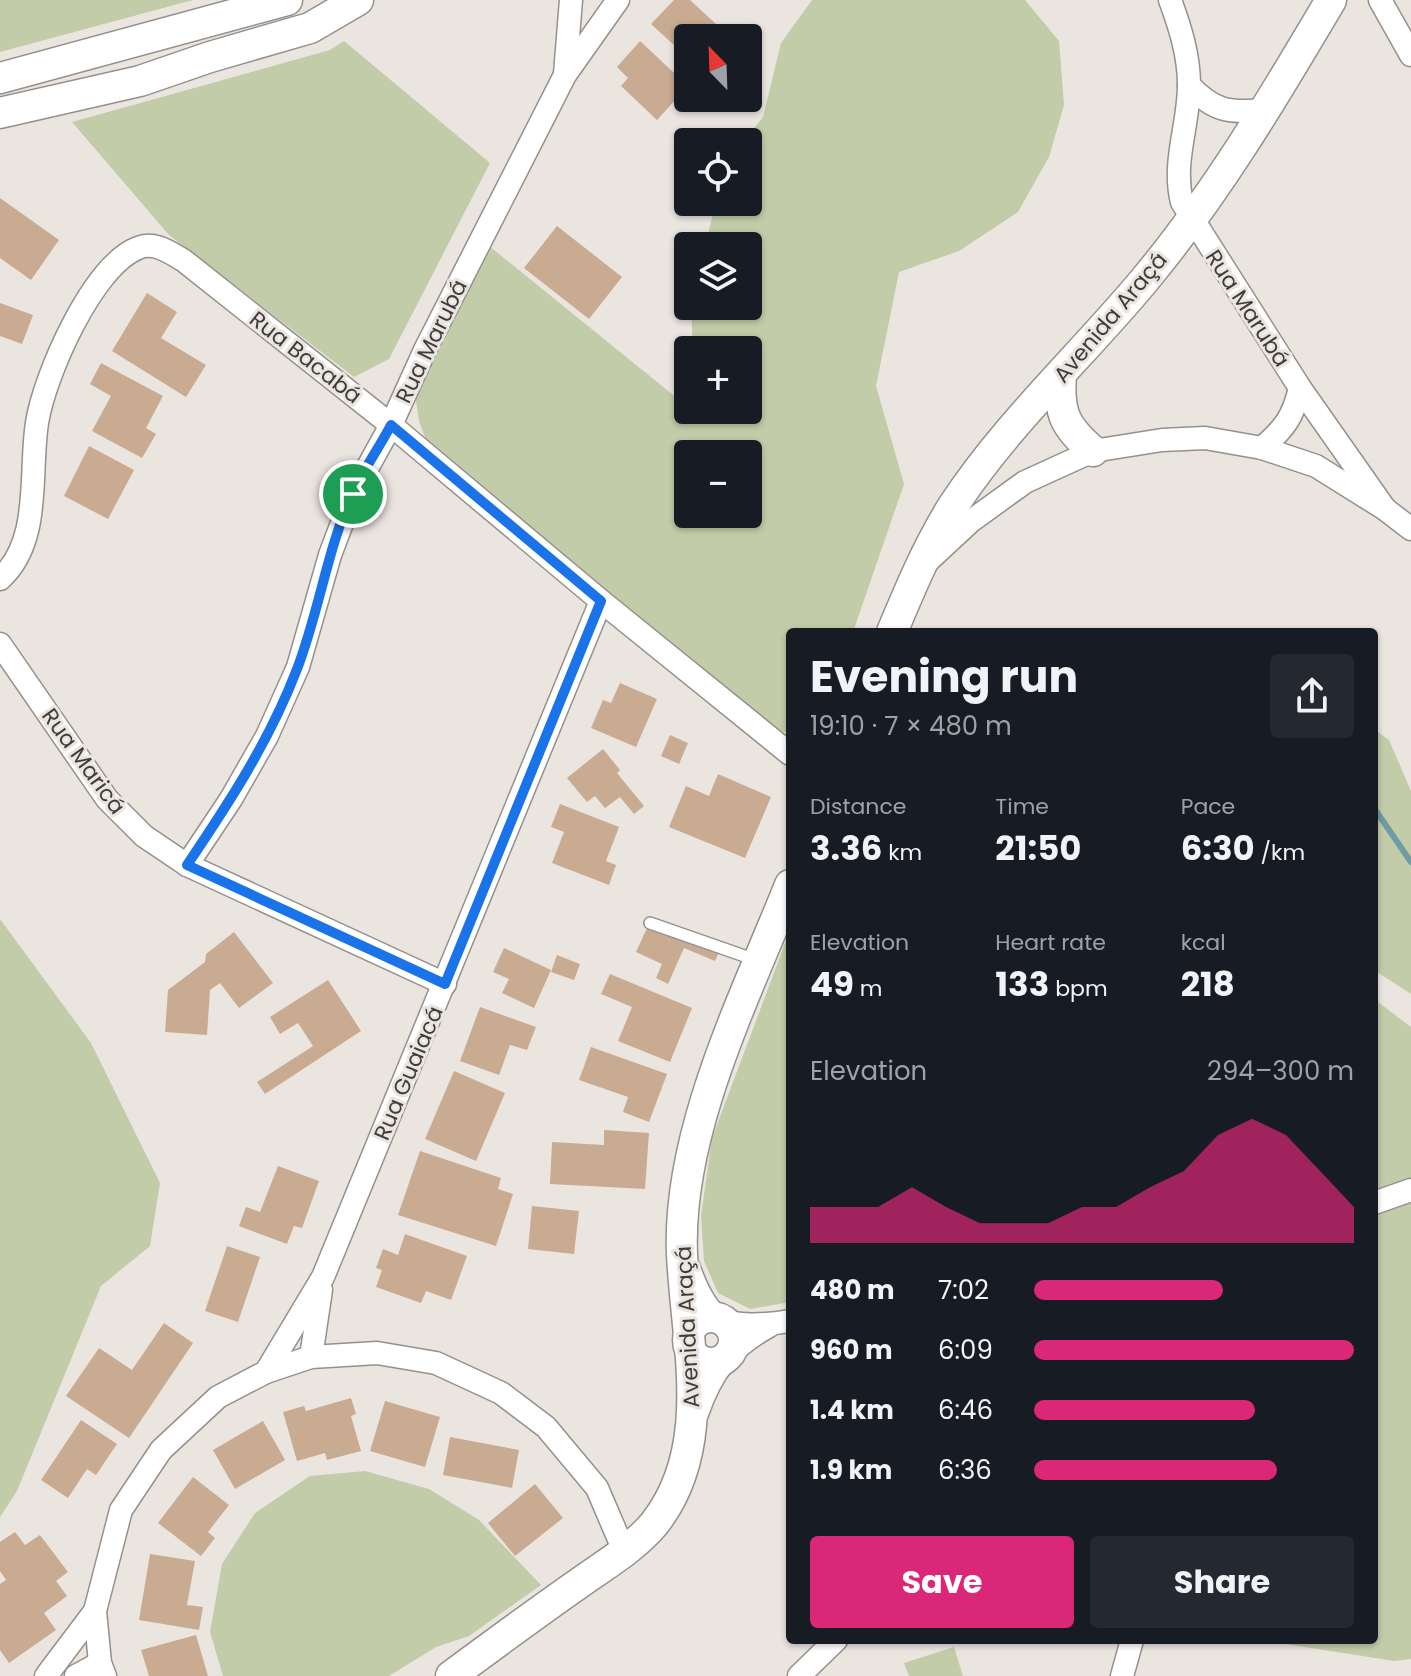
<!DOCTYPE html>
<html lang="en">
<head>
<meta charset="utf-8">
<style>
	body { margin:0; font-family:Poppins,sans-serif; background:#242831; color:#f1f3f6; height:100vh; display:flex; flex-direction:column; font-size:30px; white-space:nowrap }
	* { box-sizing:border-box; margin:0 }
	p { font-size:26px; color:#9ea1a6 }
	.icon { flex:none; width:44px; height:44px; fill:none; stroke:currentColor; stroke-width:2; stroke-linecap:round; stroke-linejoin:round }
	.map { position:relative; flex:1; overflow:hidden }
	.panel { position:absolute; left:786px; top:628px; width:592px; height:1016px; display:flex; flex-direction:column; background:#171b24; border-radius:8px; box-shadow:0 2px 6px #0004 }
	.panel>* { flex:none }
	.needle { width:52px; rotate:337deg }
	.fabs { position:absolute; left:674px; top:24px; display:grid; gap:16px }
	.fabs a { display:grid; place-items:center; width:88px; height:88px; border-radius:8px; background:#171b24; box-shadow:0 2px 6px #0004; font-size:40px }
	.pin { position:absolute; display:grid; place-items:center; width:68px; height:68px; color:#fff; margin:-34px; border:4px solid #fff; border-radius:50%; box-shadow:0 2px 8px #0007 }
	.round { display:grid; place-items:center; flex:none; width:84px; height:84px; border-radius:8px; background:#242831 }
	.headline { display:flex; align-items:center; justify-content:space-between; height:136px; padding:0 24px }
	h1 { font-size:44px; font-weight:700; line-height:60px }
	.metrics { display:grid; grid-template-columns:repeat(3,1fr); gap:12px; height:136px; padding:8px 24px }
	.metrics div { display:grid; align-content:center }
	.metrics b { font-size:34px; font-weight:700 }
	.metrics small { font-size:22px; font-weight:400 }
	.metrics p { font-size:22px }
	.chart { height:224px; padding:16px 24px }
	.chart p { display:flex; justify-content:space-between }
	.chart svg { width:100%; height:144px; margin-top:8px; fill:#db2777; opacity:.7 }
	.primary-button { display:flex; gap:16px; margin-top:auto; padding:16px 24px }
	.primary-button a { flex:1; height:92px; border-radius:8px; background:#db2777; color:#fff; font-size:32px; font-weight:700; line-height:92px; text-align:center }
	.primary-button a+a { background:#242831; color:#f1f3f6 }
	ul { padding:0 24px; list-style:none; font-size:26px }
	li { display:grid; grid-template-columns:128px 96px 1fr; align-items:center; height:60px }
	li i { height:20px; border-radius:10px; background:#db2777 }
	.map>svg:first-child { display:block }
</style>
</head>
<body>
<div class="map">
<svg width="1411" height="1676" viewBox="0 0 1411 1676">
	<rect width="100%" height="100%" fill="#ebe5e0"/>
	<g fill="#c3cca9" fill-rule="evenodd">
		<polygon points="0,0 193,0 0,52"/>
		<path d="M1025 0 1059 41 1064 105 1049 157 1018 212 959 251 899 272 876 386 904 484 853 632H790V733L775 730 428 446 419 421 415 394 489 246 688 407V410L695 413 696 410H748V350H693L691 308V306H748V246H705L716 202H748V142H743L763 117 781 43 812 0ZM688 454H748V514H688Z"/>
		<polygon points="344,41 490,163 389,359 354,377 169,235 72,122 330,50"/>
		<polygon points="1374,729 1389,740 1411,791 1411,994 1374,970"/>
		<polygon points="0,919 91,1043 160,1183 150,1246 101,1286 17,1491 0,1517"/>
		<polygon points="790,930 790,1302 750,1309 718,1293 704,1261 701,1216 712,1138"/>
		<polygon points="1374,999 1411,1027 1411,1659 1394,1661 1260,1640 1374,1640"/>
		<polygon points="365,1471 429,1489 479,1520 541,1585 469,1636 436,1647 389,1676 223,1676 210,1632 222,1564 255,1513 310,1476"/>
		<polygon points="954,1647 963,1676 909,1676 904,1663"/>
	</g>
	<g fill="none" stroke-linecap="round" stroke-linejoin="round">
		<polyline stroke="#6f9ba4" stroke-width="6" points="1374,808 1411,862"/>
	</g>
	<g fill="#c9ab92">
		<polygon points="674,0 690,0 731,38 688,38 688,58 651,24"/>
		<polygon points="640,41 688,86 657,120 621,86 628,78 617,67"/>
		<polygon points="0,198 59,240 31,280 0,258"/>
		<polygon points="557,226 622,277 589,319 524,268"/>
		<polygon points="147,293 177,312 161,338 206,365 186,397 112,351"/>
		<polygon points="0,303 33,315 22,344 0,336"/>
		<polygon points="101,363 163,396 146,428 156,434 142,458 92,431 111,396 90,384"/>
		<polygon points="89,446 134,470 108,519 64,496"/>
		<polygon points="620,683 657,699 636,747 591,728 603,700 611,703"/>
		<polygon points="670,735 688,743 679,764 661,756"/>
		<polygon points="603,749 620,770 617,773 644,806 634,814 620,797 605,808 595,796 587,802 567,778"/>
		<polygon points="718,774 771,797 745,858 669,827 686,786 709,796"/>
		<polygon points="560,804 619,827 606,861 616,865 609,885 552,863 564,832 551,827"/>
		<polygon points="652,917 721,948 715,961 684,948 668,984 656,978 662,964 636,952"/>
		<polygon points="234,932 273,983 239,1008 220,983 210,990 207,1035 165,1032 168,990 205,962 206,954"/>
		<polygon points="504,948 551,970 534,1008 502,993 509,979 493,972"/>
		<polygon points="557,955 580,964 574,980 551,972"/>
		<polygon points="610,974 692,1008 670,1062 618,1041 632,1007 601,994"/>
		<polygon points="328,980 361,1031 265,1094 257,1082 313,1046 298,1023 280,1034 270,1017"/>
		<polygon points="480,1007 536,1027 527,1050 510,1045 499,1075 460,1061"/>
		<polygon points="591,1047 667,1074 649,1122 623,1112 628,1097 579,1080"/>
		<polygon points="454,1071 505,1093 476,1161 425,1139"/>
		<polygon points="604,1130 649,1133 645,1189 550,1184 552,1142 604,1145"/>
		<polygon points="420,1151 501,1178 498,1189 513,1194 496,1246 398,1215"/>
		<polygon points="278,1166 319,1181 302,1228 294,1226 287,1244 239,1226 246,1207 260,1212"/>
		<polygon points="532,1206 579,1211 574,1254 528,1249"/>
		<polygon points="405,1234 467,1256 451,1300 426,1291 421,1303 376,1287 382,1270 376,1268 383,1249 398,1255"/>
		<polygon points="227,1246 260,1257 238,1322 205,1311"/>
		<polygon points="164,1323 193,1343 129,1438 66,1396 99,1348 132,1370"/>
		<polygon points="351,1398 356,1414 351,1416 361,1451 327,1460 325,1453 297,1461 283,1412 304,1406 306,1411"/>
		<polygon points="385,1401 440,1417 425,1467 370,1451"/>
		<polygon points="81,1420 117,1444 96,1475 87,1469 68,1498 41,1480"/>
		<polygon points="263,1421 285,1460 235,1489 213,1450"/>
		<polygon points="450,1437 519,1450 512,1488 443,1475"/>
		<polygon points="193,1477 229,1505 208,1532 215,1538 201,1556 158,1523"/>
		<polygon points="535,1484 563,1518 515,1556 488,1523"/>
		<polygon points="15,1532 25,1545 40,1535 68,1572 56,1581 67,1596 44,1613 56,1630 9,1663 0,1650 0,1584 6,1580 0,1571 0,1542"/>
		<polygon points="150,1554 195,1561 187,1605 203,1607 199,1630 139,1620"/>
		<polygon points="196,1635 208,1676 149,1676 141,1650"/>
	</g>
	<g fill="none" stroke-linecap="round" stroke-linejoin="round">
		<defs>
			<polyline id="lane" points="650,923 756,960"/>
			<g id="street">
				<path d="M1170 0C1180 27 1189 55 1189 85 1189 125 1172 162 1182 202L1300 388 1385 509"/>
				<polyline points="1380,0 1411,55"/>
				<polyline points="565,74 571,0"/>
				<path d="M1189 85C1214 112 1230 113 1265 110"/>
				<path d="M1262 448C1285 428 1293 417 1300 388"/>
				<polyline points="929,560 971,521 1025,482 1093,451 1162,440 1205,438 1262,448 1316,466 1385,509 1411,529"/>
				<path d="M0 579C42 541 29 474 37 423 44 377 92 266 138 248 154 241 169 252 183 260L391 425 601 601 790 754"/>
				<polyline points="0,644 107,799 144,836 187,865 445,984"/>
				<polyline points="187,865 231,799 267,736 298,667 330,555 353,494 391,425 425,350 565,75 618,0"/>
				<polyline points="1374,1203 1411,1190"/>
				<path d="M689 1268C695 1285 704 1307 719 1318 734 1328 773 1324 790 1321"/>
				<polyline points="311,1357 321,1290"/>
				<polyline points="266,1372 323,1277 601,601"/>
				<path d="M697 1414C712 1370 730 1348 769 1326"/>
				<polyline points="46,1676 95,1611"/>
				<polyline points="76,1676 100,1663"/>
				<polyline points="105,1676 100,1663 95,1611 121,1510 161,1450 218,1397 266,1372 311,1357 377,1353 436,1363 501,1393 546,1427 597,1488 624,1551"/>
				<polyline points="799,1676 836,1640"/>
				<polyline points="1122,1676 1132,1640"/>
			</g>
			<g id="secondary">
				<polyline points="0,78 287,0"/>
				<polyline points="0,113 140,81 210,57 310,28 358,0"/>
				<path d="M1061 375C1058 413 1065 427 1093 451"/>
				<path d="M892 632C910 589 928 546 953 506 1006 425 1080 357 1142 283 1215 196 1273 98 1331 0"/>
				<circle cx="711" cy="1340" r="23"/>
				<path d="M451 1676C493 1645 535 1614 578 1584 603 1566 634 1548 654 1524 715 1447 686 1344 682 1254 677 1131 745 998 790 885"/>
			</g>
		</defs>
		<use href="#lane" stroke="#96908c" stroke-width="14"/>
		<use href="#street" stroke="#96908c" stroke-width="25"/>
		<use href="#secondary" stroke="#96908c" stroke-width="33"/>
		<use href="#lane" stroke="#fff" stroke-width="11"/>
		<use href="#street" stroke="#fff" stroke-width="22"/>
		<use href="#secondary" stroke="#fff" stroke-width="30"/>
	</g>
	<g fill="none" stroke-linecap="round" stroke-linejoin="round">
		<defs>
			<path id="route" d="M391 425 601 601 445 984 187 865C229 803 270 740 297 669 319 612 327 550 352 494 363 470 379 448 391 425Z"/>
		</defs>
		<use href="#route" stroke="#fff" stroke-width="16"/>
		<use href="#route" stroke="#1a73e8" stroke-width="10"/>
	</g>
	<g text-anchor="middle" stroke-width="6" stroke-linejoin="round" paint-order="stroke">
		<g font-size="22" fill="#3f3d3b" stroke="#ebe5e0">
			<text transform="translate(1248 308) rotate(57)" y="8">Rua Marubá</text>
			<text transform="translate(1110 317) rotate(-50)" y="8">Avenida Araçá</text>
			<text transform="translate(431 341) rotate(-64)" y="8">Rua Marubá</text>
			<text transform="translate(306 357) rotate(38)" y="8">Rua Bacabá</text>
			<text transform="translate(84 761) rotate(54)" y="8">Rua Maricá</text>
			<text transform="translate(408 1073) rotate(-67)" y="8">Rua Guaiacá</text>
			<text transform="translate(687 1327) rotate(-93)" y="8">Avenida Araçá</text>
		</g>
	</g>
</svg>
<div class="fabs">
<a><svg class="needle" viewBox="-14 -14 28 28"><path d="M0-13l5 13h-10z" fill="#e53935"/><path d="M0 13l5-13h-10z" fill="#9ea1a6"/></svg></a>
<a><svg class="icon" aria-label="locate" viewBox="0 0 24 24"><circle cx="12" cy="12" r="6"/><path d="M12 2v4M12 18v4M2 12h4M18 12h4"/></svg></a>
<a><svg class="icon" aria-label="layers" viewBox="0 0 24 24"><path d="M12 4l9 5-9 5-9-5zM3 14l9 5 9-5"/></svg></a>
<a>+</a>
<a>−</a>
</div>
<div class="pin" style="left:353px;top:494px;background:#1e9e55"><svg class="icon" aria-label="arrive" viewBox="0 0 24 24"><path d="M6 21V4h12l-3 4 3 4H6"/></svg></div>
<section class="panel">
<div class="headline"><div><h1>Evening run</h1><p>19:10 · 7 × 480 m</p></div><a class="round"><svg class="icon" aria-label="share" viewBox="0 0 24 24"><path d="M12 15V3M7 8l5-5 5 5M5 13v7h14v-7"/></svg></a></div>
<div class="metrics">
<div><p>Distance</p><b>3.36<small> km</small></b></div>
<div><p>Time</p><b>21:50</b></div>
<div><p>Pace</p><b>6:30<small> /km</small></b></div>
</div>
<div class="metrics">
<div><p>Elevation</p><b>49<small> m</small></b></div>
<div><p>Heart rate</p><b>133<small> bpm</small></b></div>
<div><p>kcal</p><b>218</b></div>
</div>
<div class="chart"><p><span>Elevation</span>294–300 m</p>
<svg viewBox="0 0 160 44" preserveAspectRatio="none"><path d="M0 44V33L10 33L20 33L30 27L40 33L50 38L60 38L70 38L80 33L90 33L100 27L110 22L120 11L130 6L140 11L150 22L160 33V44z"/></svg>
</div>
<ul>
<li><b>480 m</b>7:02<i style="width:59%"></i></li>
<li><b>960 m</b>6:09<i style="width:100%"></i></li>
<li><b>1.4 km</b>6:46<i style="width:69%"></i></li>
<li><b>1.9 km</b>6:36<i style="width:76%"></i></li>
</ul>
<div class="primary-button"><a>Save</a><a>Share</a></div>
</section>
</div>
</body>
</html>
